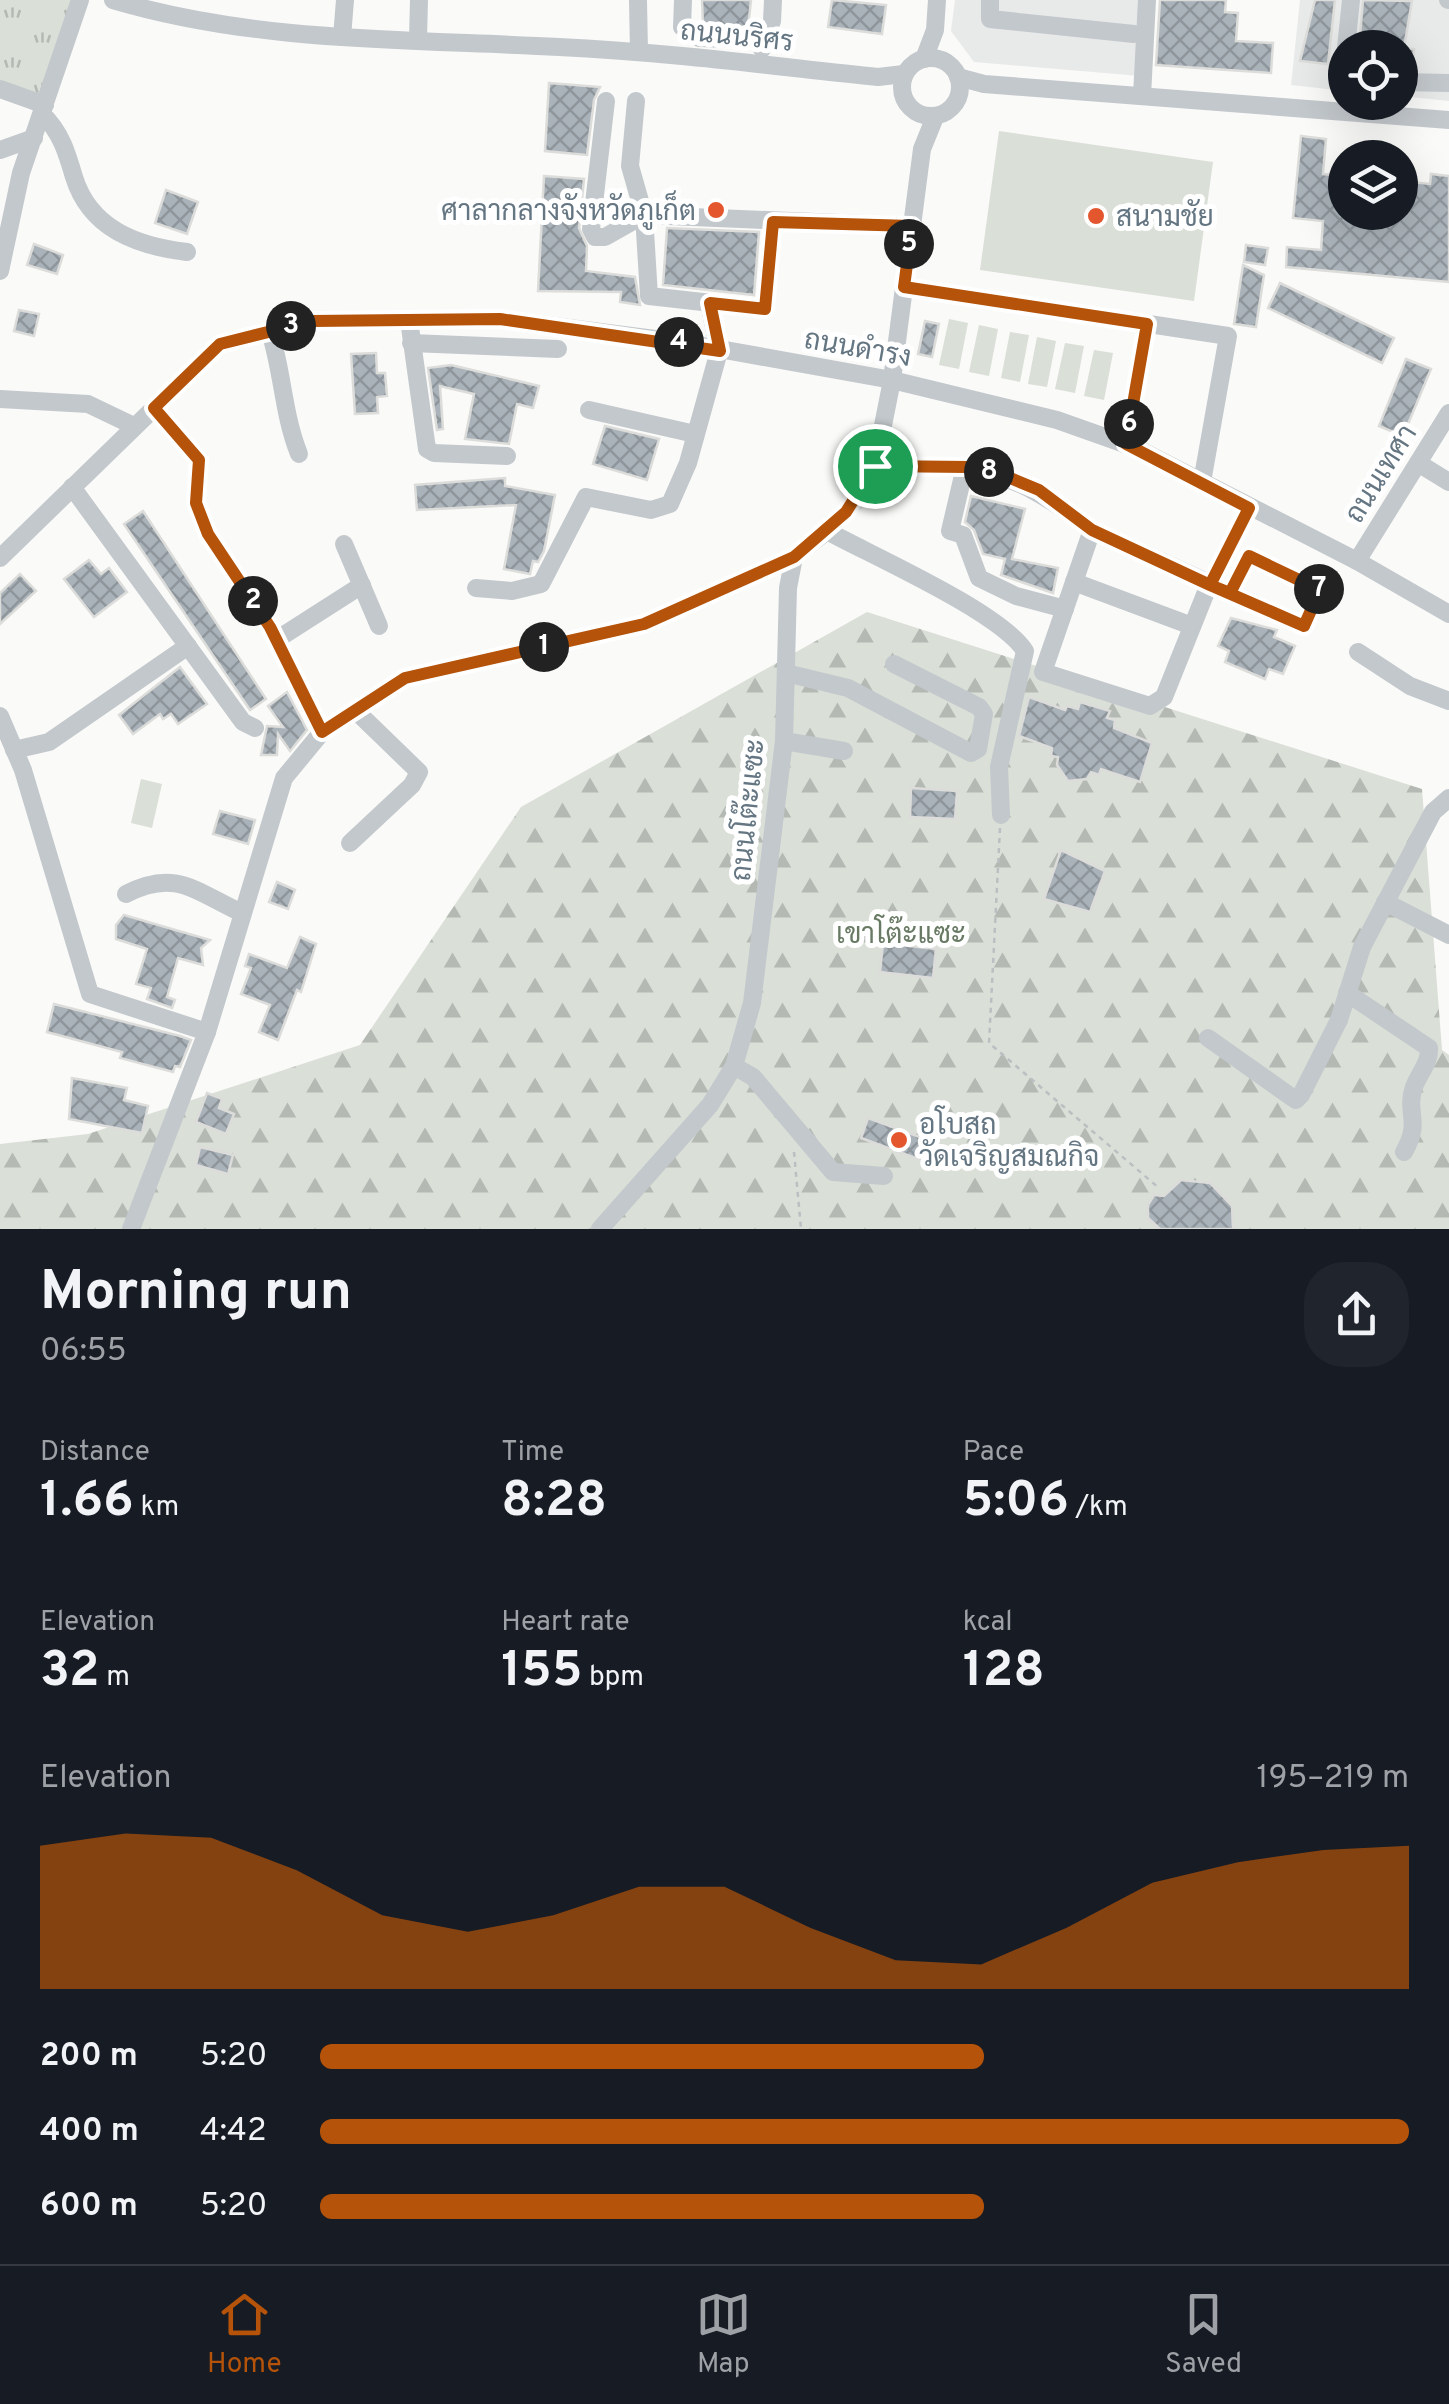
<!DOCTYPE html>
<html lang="en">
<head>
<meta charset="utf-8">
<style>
	body { margin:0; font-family:Overpass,Sarabun,sans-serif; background:#20242c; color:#f1f3f6; height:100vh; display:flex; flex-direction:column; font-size:38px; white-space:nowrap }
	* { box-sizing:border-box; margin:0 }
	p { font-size:32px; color:#9ea1a6 }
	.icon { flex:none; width:55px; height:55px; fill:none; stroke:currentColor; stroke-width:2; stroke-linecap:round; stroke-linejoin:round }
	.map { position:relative; height:1229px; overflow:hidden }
	.drawer { display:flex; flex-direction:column; background:#171b24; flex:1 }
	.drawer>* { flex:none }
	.controls { position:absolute; left:1328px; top:30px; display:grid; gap:20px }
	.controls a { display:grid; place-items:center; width:90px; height:90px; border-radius:50%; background:#171b24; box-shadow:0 10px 40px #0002; font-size:50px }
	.pin { position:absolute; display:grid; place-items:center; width:85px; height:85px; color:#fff; margin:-42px; border:5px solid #fff; border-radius:50%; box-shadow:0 2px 10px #0007 }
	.km { position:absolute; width:50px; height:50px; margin:-25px; border-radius:50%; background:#222; color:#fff; font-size:28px; line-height:50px; text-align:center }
	.round { display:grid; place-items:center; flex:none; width:105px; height:105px; border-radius:40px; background:#20242c }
	.overview { display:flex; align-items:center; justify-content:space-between; height:170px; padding:0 40px }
	h1 { font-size:55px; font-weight:700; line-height:75px }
	.stats { display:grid; grid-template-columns:repeat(3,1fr); gap:15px; height:170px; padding:10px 40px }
	.stats div { display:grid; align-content:center }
	.stats b { font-size:50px; font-weight:700 }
	.stats small { font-size:28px; font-weight:400 }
	.stats p { font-size:28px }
	.chart { height:280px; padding:20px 40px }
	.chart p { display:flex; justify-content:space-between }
	.chart svg { width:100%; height:180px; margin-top:10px; fill:#b45309; opacity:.7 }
	ul { padding:0 40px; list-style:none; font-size:32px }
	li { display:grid; grid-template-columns:160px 120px 1fr; align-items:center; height:75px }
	li i { height:25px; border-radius:12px; background:#b45309 }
	.tabs { display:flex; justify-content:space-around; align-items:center; height:140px; border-top:2px solid #363941; background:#171b24; font-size:28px; color:#9ea1a6 }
	.tabs a { display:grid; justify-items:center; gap:5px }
	.tabs .current { color:#b45309 }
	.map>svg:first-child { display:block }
</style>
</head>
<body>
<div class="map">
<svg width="1449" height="1229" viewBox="0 0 1449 1229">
	<defs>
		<pattern id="forest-firs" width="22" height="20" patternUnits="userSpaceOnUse" patternTransform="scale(2.5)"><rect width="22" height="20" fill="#dadfd7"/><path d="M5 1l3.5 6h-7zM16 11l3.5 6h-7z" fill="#b4b9b4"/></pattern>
		<pattern id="park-tufts" width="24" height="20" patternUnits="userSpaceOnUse" patternTransform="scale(2.5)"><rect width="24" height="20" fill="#dadfd7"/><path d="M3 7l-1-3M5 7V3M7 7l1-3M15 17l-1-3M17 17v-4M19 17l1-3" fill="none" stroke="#b4b9b4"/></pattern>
		<pattern id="building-cross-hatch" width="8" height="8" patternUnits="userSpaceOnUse" patternTransform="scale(2.5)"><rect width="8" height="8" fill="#aab3b9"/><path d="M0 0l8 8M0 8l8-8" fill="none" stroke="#8e969c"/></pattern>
	</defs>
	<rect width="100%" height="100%" fill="#fafaf8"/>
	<g fill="#e8e9e9">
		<polygon points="955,0 1144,0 1140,76 974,62 951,31"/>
		<polygon points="1300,0 1449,0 1449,101 1400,96 1400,48 1345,48 1345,91 1291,85"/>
	</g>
	<g fill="#dadfd7">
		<polygon points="999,131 1213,162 1194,301 980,270"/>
		<polygon points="949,319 968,323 959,369 939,365"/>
		<polygon points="979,325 998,329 989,376 969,372"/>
		<polygon points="1010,332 1029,335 1020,382 1001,378"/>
		<polygon points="1037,337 1056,341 1047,387 1028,384"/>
		<polygon points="1065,343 1084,346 1075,393 1055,389"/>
		<polygon points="1094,350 1113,353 1104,400 1084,396"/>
		<polygon points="141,779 162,784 152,828 131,823"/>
	</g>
	<polygon fill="url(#forest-firs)" points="867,612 1422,789 1442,1050 1449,1055 1449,1229 0,1229 0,1144 88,1134 360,1045 521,807"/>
	<polygon fill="url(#park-tufts)" points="0,0 74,0 42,100 0,85"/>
	<g fill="url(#building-cross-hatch)" stroke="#dcdcda" stroke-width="2.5">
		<polygon points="702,0 751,0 749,19 755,20 754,27 703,26"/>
		<polygon points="832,0 886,5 882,34 828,27"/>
		<polygon points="1160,0 1226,0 1225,12 1238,13 1236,41 1273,43 1271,73 1156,65"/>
		<polygon points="1315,0 1335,0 1328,64 1300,61"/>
		<polygon points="1363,0 1412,1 1404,48 1414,49 1412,69 1400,68 1400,48 1359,48"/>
		<polygon points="549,83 600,87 594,100 587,155 545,151"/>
		<polygon points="1301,136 1326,139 1323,174 1345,176 1345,212 1400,212 1400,181 1430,184 1431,174 1449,176 1449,282 1286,267 1287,247 1321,250 1323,221 1293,218"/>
		<polygon points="544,176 584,179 579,228 587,246 586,271 635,277 640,305 620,302 621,292 538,291"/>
		<polygon points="166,190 198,202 187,234 155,223"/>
		<polygon points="667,228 759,232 754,295 663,285"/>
		<polygon points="34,244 63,255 57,274 27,265"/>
		<polygon points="1246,245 1268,248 1265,265 1244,262"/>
		<polygon points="1243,265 1264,275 1256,327 1234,324"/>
		<polygon points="1280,283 1394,338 1382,363 1268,308"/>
		<polygon points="19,310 39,314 34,336 14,331"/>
		<polygon points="925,321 939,324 932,357 918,354"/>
		<polygon points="376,353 377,373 385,373 387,396 377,397 378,413 355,414 351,354"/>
		<polygon points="1406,359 1431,369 1403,436 1379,426"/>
		<polygon points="451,365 539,386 533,408 517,404 509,444 465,439 474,394 440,386 443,429 437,430 428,368"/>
		<polygon points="605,426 659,439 647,480 593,464"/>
		<polygon points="505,478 505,486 555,495 544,551 538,562 533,561 530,574 504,569 516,505 417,510 415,485"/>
		<polygon points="971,496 1025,509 1012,559 1058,568 1053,593 1001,575 1005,559 983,554 974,530 965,522"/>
		<polygon points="143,511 266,699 250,710 124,524"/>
		<polygon points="89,560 101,574 109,568 127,592 94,617 64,579"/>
		<polygon points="20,574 36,591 0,624 0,593"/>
		<polygon points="1231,618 1277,630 1274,637 1295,646 1283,674 1269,669 1265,679 1225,662 1229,651 1218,646"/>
		<polygon points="180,667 207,704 178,724 171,714 163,719 160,714 133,734 119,715"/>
		<polygon points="287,692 307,730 290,751 278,734 277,755 261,755 267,726 283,727 268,706"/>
		<polygon points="1029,697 1065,710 1067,706 1078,709 1080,702 1110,711 1107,718 1115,720 1114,728 1152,743 1140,782 1101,769 1099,775 1091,772 1087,779 1068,781 1057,765 1058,757 1051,756 1052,748 1019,736"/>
		<polygon points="911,788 957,791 955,819 910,817"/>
		<polygon points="220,811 255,820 248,844 213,834"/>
		<polygon points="1061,850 1105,871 1090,912 1044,899"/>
		<polygon points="277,882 295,890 288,909 269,902"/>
		<polygon points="124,915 210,940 201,948 203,965 178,958 167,997 175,1000 172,1008 147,999 151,988 136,984 147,949 116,939 116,925"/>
		<polygon points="300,937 316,944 301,992 297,990 278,1040 259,1032 270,1005 241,994 251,968 245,966 249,954 287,968"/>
		<polygon points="883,943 936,949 933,978 880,972"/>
		<polygon points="54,1004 180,1036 191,1040 180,1067 175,1066 173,1072 120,1058 122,1052 47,1032"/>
		<polygon points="72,1078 127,1088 124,1100 148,1106 142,1133 69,1119"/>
		<polygon points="207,1093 222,1099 219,1108 234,1114 226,1134 196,1122"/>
		<polygon points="868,1118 936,1143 929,1163 861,1138"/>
		<polygon points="200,1147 233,1155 228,1174 196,1165"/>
		<polygon points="1181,1180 1210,1183 1232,1206 1233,1229 1160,1229 1148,1218 1148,1205 1154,1195 1164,1196"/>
	</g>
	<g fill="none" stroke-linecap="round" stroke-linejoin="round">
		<g stroke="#bbbfc2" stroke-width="2.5" stroke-dasharray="5 5" stroke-linecap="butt">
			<polyline points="1000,828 989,1043 1159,1188"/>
			<polyline points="794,1152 801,1229"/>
		</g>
		<g stroke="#c3c8cc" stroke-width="18">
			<path d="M113 0C258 43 410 39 559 47 666 52 772 66 878 77L904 74"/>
			<polyline points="638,0 639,52"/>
			<polyline points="683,0 682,27 699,38 763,40"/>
			<polyline points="990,0 990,19 1134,34"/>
			<polyline points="1448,0 1449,0"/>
			<polyline points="342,37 345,0"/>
			<polyline points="418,40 419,0"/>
			<polyline points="1346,48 1351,0"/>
			<polyline points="762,49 772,21 773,0"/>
			<polyline points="1345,55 1345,80"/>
			<circle cx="931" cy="87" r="29"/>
			<polyline points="924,59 935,30 937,0"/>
			<polyline points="958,77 984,84 1449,120"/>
			<polyline points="1400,82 1449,83"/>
			<polyline points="0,89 45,105"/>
			<polyline points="1142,96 1147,0"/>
			<polyline points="606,101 591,229 595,237 605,237 644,215 912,226"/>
			<polyline points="636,101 630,166 644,215 649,296 765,309 773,221"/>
			<path d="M42 114C61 132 67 153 74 177 90 229 137 246 187 252"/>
			<polyline points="0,150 34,138"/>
			<polyline points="0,271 21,173 80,0"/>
			<polyline points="904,287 1228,336 1202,482"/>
			<polyline points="409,320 427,449 434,453 507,456"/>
			<path d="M270 332C283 373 283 414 299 454"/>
			<polyline points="411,343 558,349"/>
			<polyline points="0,399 88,404 134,426"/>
			<polyline points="154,408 199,459 196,503 208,534 270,627 322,732"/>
			<polyline points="589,410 695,434"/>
			<polyline points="1125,445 1147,324"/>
			<polyline points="1418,463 1449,482"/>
			<path d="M875 466C981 467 1005 464 1092 530L1043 672 1150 706 1164 697 1206 592 1249 508"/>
			<polyline points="965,467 950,531 963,535 979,578 1016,596 1065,609"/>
			<polyline points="72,487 243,722 255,728"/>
			<polyline points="1092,530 1304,626 1320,589 1249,556 1230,593"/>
			<path d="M827 531C873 556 1000 612 1025 651L999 767 1001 815"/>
			<polyline points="344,544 379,626"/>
			<polyline points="0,558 220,344 312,321 499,319 686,343 892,380 1057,420 1136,448 1357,561 1449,614"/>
			<polyline points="1357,561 1449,413"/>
			<polyline points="1074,582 1192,626"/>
			<polyline points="476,588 512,591 541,584 586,497 651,510 670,504 688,463 719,351 709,303"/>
			<polyline points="276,640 362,585"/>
			<polyline points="1358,652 1410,686 1449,701"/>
			<polyline points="786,673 848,688 971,753 978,749 984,714 979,707 894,664"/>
			<polyline points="0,716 23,770 90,994 207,1032"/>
			<polyline points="784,741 844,751"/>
			<polyline points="14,750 49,742 188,646"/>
			<polyline points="350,843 412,785 419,772 355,710"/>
			<path d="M126 894C176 868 196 892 242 913"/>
			<polyline points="1385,902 1449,935"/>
			<path d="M1347 993 1429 1048C1430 1063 1419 1073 1414 1087 1405 1113 1422 1121 1404 1152"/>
			<polyline points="1208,1038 1290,1096 1296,1100 1301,1095 1339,1020 1362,947 1433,812 1449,798"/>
			<polyline points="734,1066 753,1077 833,1172 884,1176"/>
			<polyline points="131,1229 207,1032 284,778 322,732 405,678 644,624 794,557 827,531 861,495 875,466 892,380 922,149 935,117"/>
			<polyline points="600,1229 710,1105 734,1066 752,1003 784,741 788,588 794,557"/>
		</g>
	</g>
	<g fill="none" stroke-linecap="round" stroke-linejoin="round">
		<defs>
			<polyline id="route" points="875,466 846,512 794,557 644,624 405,678 322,732 270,627 208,534 196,503 199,460 154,408 220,344 312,321 500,319 720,351 710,303 765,309 773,222 912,226 904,287 1147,324 1126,444 1249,508 1210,585 1304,626 1320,590 1249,556 1230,593 1210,585 1092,530 1039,490 1003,475 968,467 875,466"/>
		</defs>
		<use href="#route" stroke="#fff" stroke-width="20"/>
		<use href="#route" stroke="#b45309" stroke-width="12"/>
	</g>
	<g fill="#e4572e" stroke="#fff" stroke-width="4">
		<circle cx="716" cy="210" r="10"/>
		<circle cx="1096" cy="216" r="10"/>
		<circle cx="899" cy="1140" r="10"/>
	</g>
	<g text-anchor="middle" stroke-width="10" stroke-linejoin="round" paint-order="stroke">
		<g font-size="28" fill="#657683" stroke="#fff">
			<text transform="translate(737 35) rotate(6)" y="10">ถนนนริศร</text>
			<text transform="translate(858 347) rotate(10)" y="10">ถนนดำรง</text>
			<text transform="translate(1380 473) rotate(-58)" y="10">ถนนเทศา</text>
			<text transform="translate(747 810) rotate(-84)" y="10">ถนนโต๊ะแซะ</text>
		</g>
		<g font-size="28" fill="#657683" stroke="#fff" text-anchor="start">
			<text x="696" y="220" text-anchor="end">ศาลากลางจังหวัดภูเก็ต</text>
			<text x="1116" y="226">สนามชัย</text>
			<text x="919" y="1134">อุโบสถ<tspan x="919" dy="32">วัดเจริญสมณกิจ</tspan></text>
		</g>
		<g font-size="28" fill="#687a64" stroke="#fff">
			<text x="901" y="943">เขาโต๊ะแซะ</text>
		</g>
	</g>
</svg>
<div class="controls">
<a><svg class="icon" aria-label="locate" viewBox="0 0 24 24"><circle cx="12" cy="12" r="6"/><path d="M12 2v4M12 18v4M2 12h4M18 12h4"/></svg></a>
<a><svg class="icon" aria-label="layers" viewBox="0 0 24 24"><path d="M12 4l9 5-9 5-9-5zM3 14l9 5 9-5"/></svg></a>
</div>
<div class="pin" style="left:875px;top:466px;background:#1e9e55"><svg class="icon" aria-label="arrive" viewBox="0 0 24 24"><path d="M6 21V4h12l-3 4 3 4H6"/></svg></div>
<b class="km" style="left:544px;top:647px">1</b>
<b class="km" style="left:253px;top:601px">2</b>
<b class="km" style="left:291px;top:326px">3</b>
<b class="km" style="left:679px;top:342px">4</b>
<b class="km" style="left:909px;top:244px">5</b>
<b class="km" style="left:1129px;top:424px">6</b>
<b class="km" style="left:1319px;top:589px">7</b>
<b class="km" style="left:989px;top:472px">8</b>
</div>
<section class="drawer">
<div class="overview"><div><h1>Morning run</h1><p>06:55</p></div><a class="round"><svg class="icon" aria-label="share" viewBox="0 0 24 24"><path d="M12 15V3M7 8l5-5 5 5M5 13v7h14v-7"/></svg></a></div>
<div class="stats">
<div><p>Distance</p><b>1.66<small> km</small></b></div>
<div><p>Time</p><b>8:28</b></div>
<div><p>Pace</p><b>5:06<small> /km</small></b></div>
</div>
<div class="stats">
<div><p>Elevation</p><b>32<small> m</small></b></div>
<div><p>Heart rate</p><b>155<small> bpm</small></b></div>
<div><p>kcal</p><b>128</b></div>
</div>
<div class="chart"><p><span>Elevation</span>195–219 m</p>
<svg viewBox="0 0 160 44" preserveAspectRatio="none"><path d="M0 44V9L10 6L20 7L30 15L40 26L50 30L60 26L70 19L80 19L90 29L100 37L110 38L120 29L130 18L140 13L150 10L160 9V44z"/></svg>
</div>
<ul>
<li><b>200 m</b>5:20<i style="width:61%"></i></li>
<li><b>400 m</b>4:42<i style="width:100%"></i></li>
<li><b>600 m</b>5:20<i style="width:61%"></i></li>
</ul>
</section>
<nav class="tabs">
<a class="current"><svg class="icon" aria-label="home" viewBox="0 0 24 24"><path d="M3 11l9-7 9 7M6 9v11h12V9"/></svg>Home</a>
<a><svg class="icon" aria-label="map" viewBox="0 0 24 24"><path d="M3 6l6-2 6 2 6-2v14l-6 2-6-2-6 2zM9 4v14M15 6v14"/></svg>Map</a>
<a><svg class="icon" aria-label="saved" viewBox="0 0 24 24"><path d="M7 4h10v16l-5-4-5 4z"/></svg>Saved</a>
</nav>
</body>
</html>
